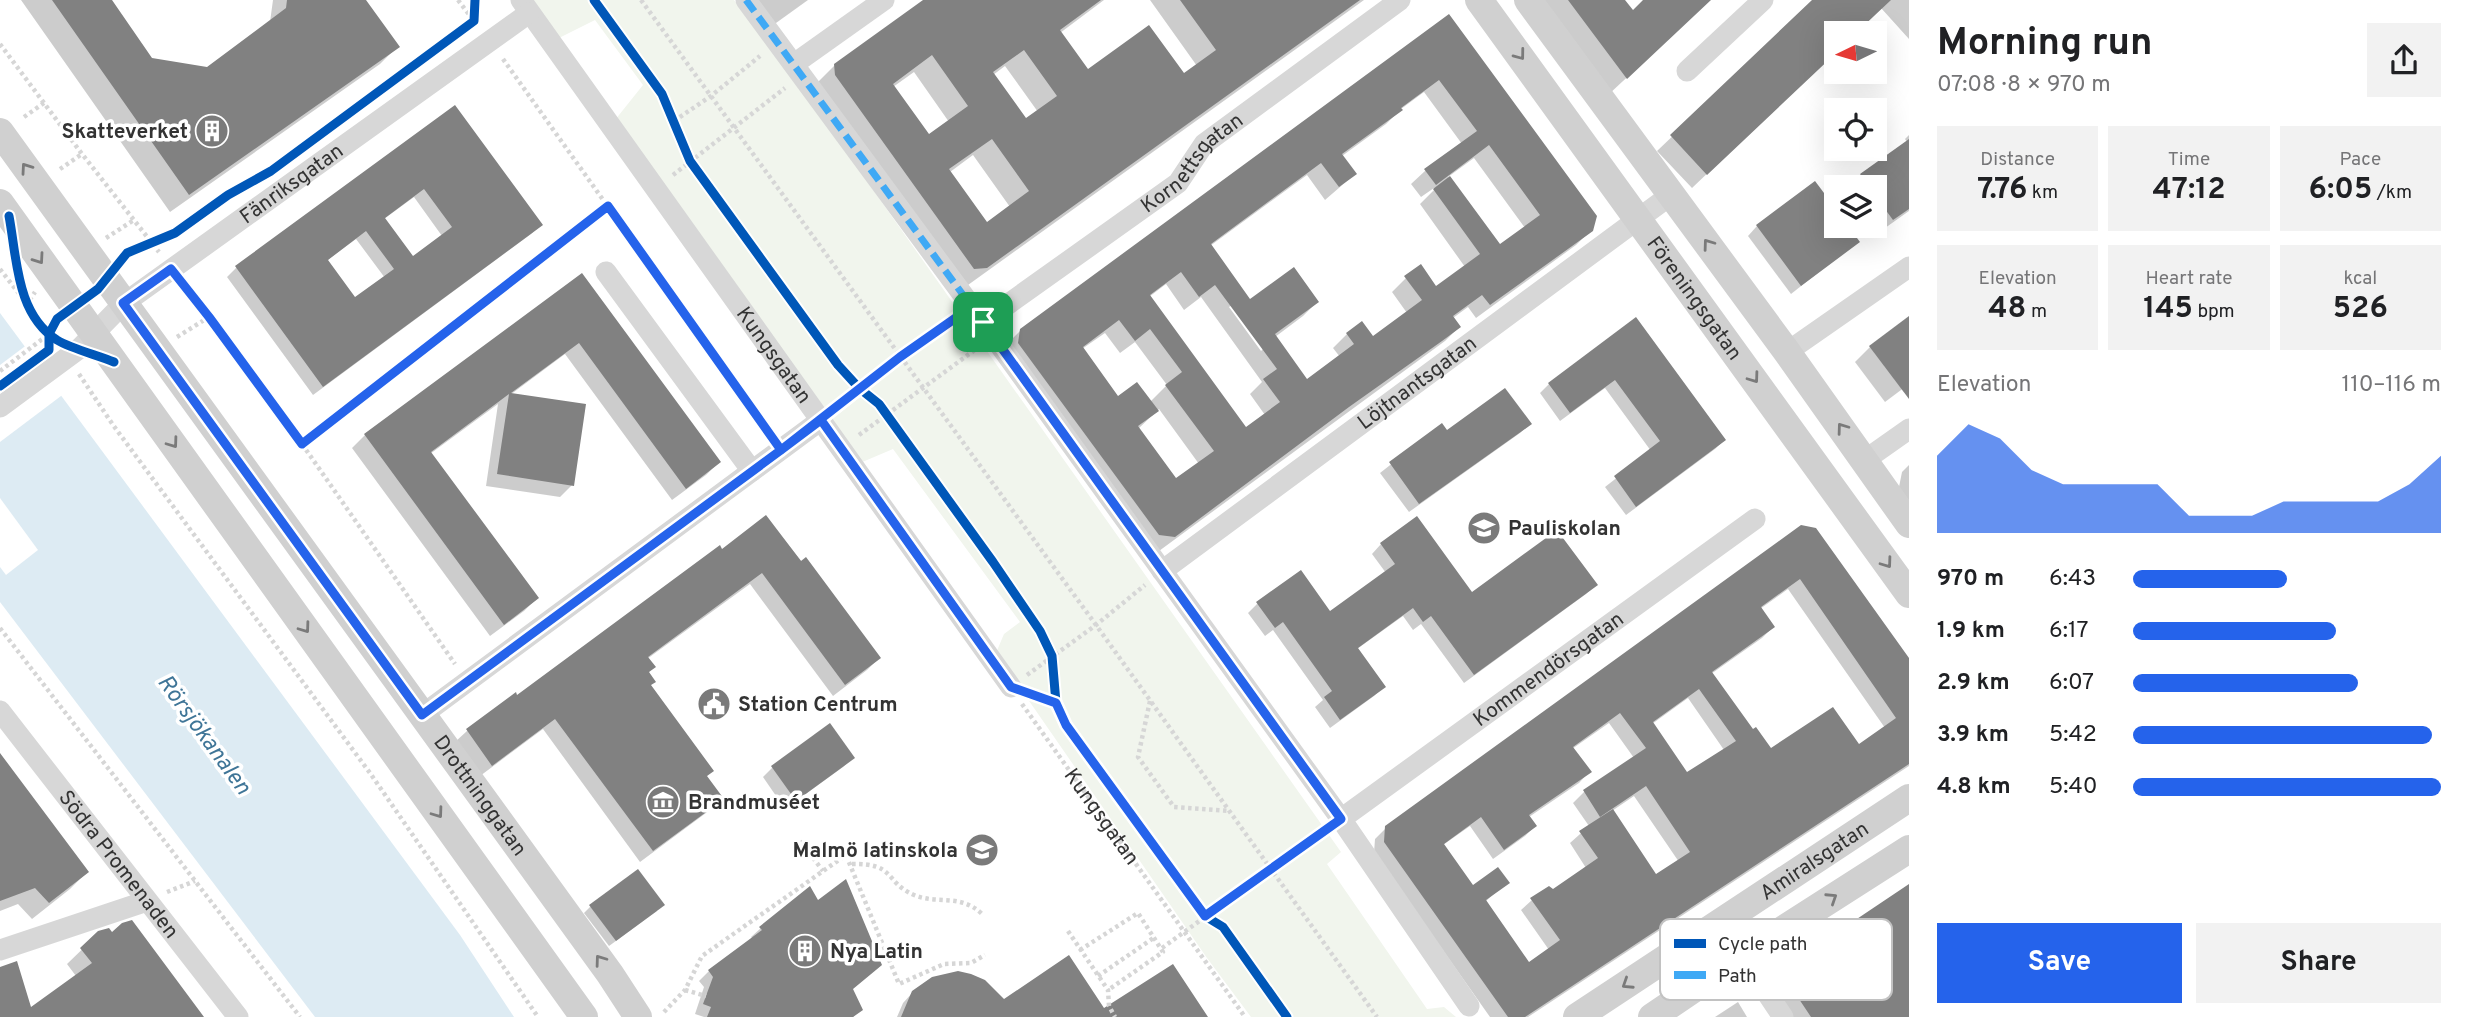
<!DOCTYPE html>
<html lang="en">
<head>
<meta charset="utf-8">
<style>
	body { margin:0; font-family:Overpass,sans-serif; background:#f2f2f2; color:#202124; height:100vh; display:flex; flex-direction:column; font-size:26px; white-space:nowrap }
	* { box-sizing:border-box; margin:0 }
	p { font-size:23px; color:#757577 }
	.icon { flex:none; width:38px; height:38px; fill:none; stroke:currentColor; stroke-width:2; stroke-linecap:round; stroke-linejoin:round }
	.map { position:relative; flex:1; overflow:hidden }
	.panel { display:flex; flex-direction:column; background:#fff; width:560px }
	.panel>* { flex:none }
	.needle { width:46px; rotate:265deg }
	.tools { position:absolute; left:1824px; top:21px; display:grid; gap:14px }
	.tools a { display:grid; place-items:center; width:63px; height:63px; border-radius:0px; background:#fff; box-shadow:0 7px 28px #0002; font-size:35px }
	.pin { position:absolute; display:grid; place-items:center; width:60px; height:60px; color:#fff; margin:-30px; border-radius:14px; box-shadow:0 4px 10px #0006 }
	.round { display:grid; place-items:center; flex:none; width:74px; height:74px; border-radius:0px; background:#f2f2f2 }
	.head { display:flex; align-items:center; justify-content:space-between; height:119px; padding:0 28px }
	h1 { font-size:38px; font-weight:700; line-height:52px }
	.stats { display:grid; grid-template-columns:repeat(3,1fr); gap:10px; height:119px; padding:7px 28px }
	.stats div { display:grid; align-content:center; border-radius:0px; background:#f2f2f2; text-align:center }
	.stats b { font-size:30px; font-weight:700 }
	.stats small { font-size:19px; font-weight:400 }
	.stats p { font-size:19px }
	.chart { height:196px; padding:14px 28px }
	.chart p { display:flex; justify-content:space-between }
	.chart svg { width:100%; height:126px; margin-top:7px; fill:#2563eb; opacity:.7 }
	.button { display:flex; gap:14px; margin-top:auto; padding:14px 28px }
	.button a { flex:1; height:80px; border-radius:0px; background:#2563eb; color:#fff; font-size:28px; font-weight:700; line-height:80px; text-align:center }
	.button a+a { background:#f2f2f2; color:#202124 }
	ul { padding:0 28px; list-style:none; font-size:23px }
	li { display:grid; grid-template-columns:112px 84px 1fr; align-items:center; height:52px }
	li i { height:18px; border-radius:9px; background:#2563eb }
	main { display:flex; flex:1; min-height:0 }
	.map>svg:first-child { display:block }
</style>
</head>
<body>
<main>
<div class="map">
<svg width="1909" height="1017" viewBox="0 0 1909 1017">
	<rect width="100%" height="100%" fill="#fff"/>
	<polygon fill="#f1f5ed" points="533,0 734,0 823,119 1341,852 1327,864 1427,1009 1444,1007 1456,1017 1251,1017 1207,958 996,653 1004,634 1020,622 893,449 860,463 615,120 643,85 595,20 557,39"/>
	<polygon fill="#ddebf3" points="0,313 460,935 514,1017 315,1017 0,602"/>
	<g fill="#fff">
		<polygon points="28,344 65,393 0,442 0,365"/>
		<polygon points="0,498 38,550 6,575 0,567"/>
	</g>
	<g fill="#0003" fill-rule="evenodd">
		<polygon points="21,0 110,0 151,60 208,69 270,22 273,0 364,0 398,46 380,64 170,212"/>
		<polygon points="747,0 808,0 776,23 764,23"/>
		<path d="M926 0H1104L1060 33 1088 72 1184 76 1197 66 1150 0H1364L968 285 817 83 835 65ZM1005 66 1038 112 1026 120 993 75ZM914 72 949 122 929 136 893 87ZM973 155 1010 207 987 224 950 172Z"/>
		<polygon points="1538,0 1623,0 1633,12 1646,0 1710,0 1608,95"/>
		<polygon points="1815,0 1909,0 1909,39 1881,8 1855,33 1836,33 1836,51 1692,188 1657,151"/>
		<path d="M1449 16 1591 230 1576 245 1476 318 1468 307 1453 318 1459 327 1445 341 1159 551 1006 345 1021 330ZM1424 92 1462 144 1425 171 1411 184 1421 197 1434 188 1435 189 1420 204 1465 267 1436 288 1406 278 1392 292 1407 313 1373 338 1347 334 1333 348 1340 357 1307 381 1275 337 1303 316 1317 302 1250 301 1210 246 1307 175 1325 200 1355 174 1342 156 1386 124 1401 109ZM1474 158 1525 228 1500 247 1448 177ZM1166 284 1184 310 1201 297 1262 382 1250 394 1265 415 1246 429 1149 297ZM1232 305 1264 348 1261 351 1229 307ZM1105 333 1120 353 1135 342 1167 385 1150 402 1118 398 1082 349ZM1159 409 1199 464 1176 481 1138 429Z"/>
		<path d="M455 107 541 225 531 234 313 395 227 277 236 268ZM414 197 442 236 412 258 384 219ZM356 239 385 278 355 300 326 261Z"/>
		<polygon points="1909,135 1909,211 1878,233 1873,226 1874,187 1849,187 1861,175 1907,142 1905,139"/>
		<polygon points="1757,226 1846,226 1858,241 1791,294 1748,236"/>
		<polygon points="582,275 719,462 706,475 672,500 565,354 510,395 572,485 560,497 486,486 498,404 430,454 537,598 524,611 490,636 352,448 365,435"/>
		<polygon points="1909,318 1909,384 1885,402 1855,362 1870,347"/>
		<polygon points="1636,320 1724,440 1715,449 1626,515 1605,487 1651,451 1605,388 1560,421 1540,393 1549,384"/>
		<polygon points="1530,424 1520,433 1409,512 1380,473 1441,425 1447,433"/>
		<polygon points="1909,465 1909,501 1899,487 1902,472"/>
		<polygon points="766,517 879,658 867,670 833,696 750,584 647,659 649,686 721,799 710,810 640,862 543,729 480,776 455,742 467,731 722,551"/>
		<path d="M1801 527 1909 660V766L1528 1017H1490L1374 853 1375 839 1386 828ZM1788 589 1885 728 1858 746 1770 751 1753 731 1711 674 1762 638 1773 627 1760 609ZM1688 698 1724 750 1687 774 1652 724ZM1609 723 1634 758 1584 792 1573 803 1589 826 1570 843 1586 868 1552 891 1532 900 1521 910 1549 950 1528 964 1485 902 1507 882 1473 887 1443 845 1470 826 1493 859 1525 836 1535 826 1529 817 1579 783 1589 772 1572 749ZM1634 796 1679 862 1656 877 1612 811Z"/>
		<polygon points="1381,544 1471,595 1596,584 1586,594 1464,683 1421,624 1413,630 1403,616 1357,649 1383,687 1374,696 1330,728 1315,707 1323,700 1273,630 1265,636 1248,613 1257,604 1330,614 1386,573 1372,554"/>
		<polygon points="830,726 853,758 843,767 785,809 763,777 772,768"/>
		<polygon points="0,756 87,872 70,889 32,919 18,904 0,911"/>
		<polygon points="1909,886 1909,1017 1785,1017 1772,998 1786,964 1802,948 1827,941"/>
		<polygon points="818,902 880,965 851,990 860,1010 853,1017 704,1017 695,1014 704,987 699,981 709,971 753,939 751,937 761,928"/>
		<polygon points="590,907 657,911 609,946 584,913"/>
		<polygon points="99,933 202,1017 0,1017 0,969 30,1010 76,976 67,964"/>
		<polygon points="913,992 1104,1011 1206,1017 897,1017 903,1003"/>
		<polygon points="1738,1002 1747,1017 1715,1017"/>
	</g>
	<g fill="#818181" fill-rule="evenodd">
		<polygon points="52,0 112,0 152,58 207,67 286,8 287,0 366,0 400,47 189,195"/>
		<path d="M923 0H1101L1060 30 1088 69 1149 25 1184 73 1216 50 1180 0H1360L987 268 974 269 835 75 834 64ZM1024 50 1057 96 1026 118 993 72ZM932 55 968 106 929 134 893 84ZM992 139 1029 191 987 222 949 169Z"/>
		<polygon points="1568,0 1625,0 1633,10 1643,0 1711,0 1627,79"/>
		<polygon points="1812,0 1891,0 1856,33 1836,33 1836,53 1707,175 1670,135"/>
		<path d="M1449 14 1597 216 1593 231 1490 305 1482 295 1453 316 1461 327 1442 341 1349 407 1175 537 1159 535 1018 343 1020 329ZM1439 80 1477 131 1424 169 1436 185 1489 145 1540 215 1500 244 1450 176 1433 189 1480 254 1436 286 1421 264 1404 276 1422 300 1373 336 1362 321 1346 333 1354 344 1307 379 1275 334 1319 302 1294 267 1250 299 1211 244 1321 163 1339 187 1357 174 1342 154 1403 110 1401 108ZM1181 272 1199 297 1215 285 1277 369 1263 379 1280 402 1246 427 1150 295ZM1119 320 1135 341 1150 329 1182 372 1165 385 1214 451 1176 478 1138 426 1159 411 1137 382 1118 396 1083 347Z"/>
		<path d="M455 105 543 225 323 387 235 266ZM424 189 452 227 413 256 385 218ZM366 231 394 269 355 297 328 260Z"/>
		<polygon points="1909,139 1909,209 1893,220 1874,194 1874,187 1869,187 1860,174"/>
		<polygon points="1815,181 1836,209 1836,226 1848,226 1860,242 1801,286 1756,225"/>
		<polygon points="582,273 721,462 686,489 579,343 511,393 586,404 574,486 497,474 509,394 431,452 539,598 504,625 364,434"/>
		<polygon points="1909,316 1909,399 1869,346"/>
		<polygon points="1636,317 1726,440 1636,507 1614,476 1660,441 1615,380 1570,413 1548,383"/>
		<polygon points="1505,388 1532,424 1419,504 1389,462 1442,423 1447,430"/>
		<polygon points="766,515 801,561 806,557 881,658 845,685 762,573 648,657 656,667 649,672 656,682 651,685 714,771 707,776 724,799 653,851 555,719 492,766 466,729 516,692 517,695 720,545 722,549"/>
		<polygon points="1417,516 1472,592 1557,530 1598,585 1474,675 1431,616 1423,622 1413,608 1358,648 1386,687 1340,720 1324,697 1332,691 1283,622 1275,628 1256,602 1301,570 1330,611 1395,564 1380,543"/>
		<path d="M1801 525 1816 528 1909 658V764L1525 1017H1508L1384 842 1385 826ZM1800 579 1896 718 1859 744 1833 707 1771 748 1756 727 1753 729 1712 672 1775 627 1761 607ZM1699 689 1736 741 1687 772 1653 722ZM1620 713 1646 748 1583 790 1600 817 1646 786 1690 852 1656 874 1613 809 1579 831 1598 858 1553 889 1549 886 1530 898 1560 940 1529 962 1486 900 1510 883 1498 867 1473 885 1444 844 1481 817 1504 850 1537 826 1529 815 1592 772 1573 747Z"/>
		<polygon points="830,723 855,758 796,801 771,766"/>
		<polygon points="0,753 89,872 49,903 35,888 0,901"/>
		<polygon points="638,869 665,905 616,941 589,905"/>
		<polygon points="846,879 882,965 853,989 863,1010 853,1017 707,1017 711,1007 703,1004 713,977 708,970 762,930 759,927 810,886 818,900"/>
		<polygon points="1909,884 1909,1017 1811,1017 1787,981 1801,946 1824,932 1827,939"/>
		<polygon points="132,920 204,1017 0,1017 0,967 17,961 31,1007 92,963 80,948 98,931 109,928 112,932 122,923"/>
		<polygon points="1069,955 1104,1008 1173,964 1208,1017 901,1017 912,991 932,977 958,971 971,974 985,980 1004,999"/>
	</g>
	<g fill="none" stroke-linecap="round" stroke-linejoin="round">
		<g stroke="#d6d6d6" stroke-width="4.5" stroke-dasharray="3.5 3.5" stroke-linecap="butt">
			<polyline points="458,0 477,25"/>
			<polyline points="641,0 1096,625 1377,1017"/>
			<polyline points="0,44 82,154 159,252"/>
			<polyline points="503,59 768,432"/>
			<polyline points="24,117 44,103"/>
			<polyline points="674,121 711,96 760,56"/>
			<polyline points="60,169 82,154"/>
			<polyline points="673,175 785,88"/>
			<polyline points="106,238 134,220"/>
			<polyline points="0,269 27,304 35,292"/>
			<polyline points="185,287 302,444 455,664"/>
			<polyline points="177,337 209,317"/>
			<polyline points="0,371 49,334 54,342"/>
			<polyline points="79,374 113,425 370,773 538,1017"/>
			<polyline points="859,435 976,349"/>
			<polyline points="302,444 608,207"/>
			<polyline points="0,628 300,1017"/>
			<polyline points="1027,675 1096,625 1145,585"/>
			<polyline points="1150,701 1138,757 1174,807 1229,811"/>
			<path id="s1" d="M1022 704 1245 1017"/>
			<polyline points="800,841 823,871"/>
			<path d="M852 864C896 863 884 882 914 895 938 905 960 893 982 914"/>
			<polyline points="167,892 195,881"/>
			<polyline points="1068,931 1108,990 1109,1006 1115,1017"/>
			<polyline points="1162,948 1323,832"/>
			<polyline points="1080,950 1138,913 1163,952 1108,990"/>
			<polyline points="1098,976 1155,937"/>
			<polyline points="685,990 706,996"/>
			<polyline points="664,1012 685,990 702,956 846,855 899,984 944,964 971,963 985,955"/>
		</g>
		<g stroke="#d7d7d7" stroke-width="21">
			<path id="s2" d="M521 0 1011 687"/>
			<polyline points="746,0 983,322 1341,819 1469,1006"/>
			<polyline points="794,64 884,0"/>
			<polyline points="1687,71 1763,0"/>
			<polyline points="606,272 752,471"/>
			<path id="s3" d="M983 322 1178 183 1204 144 1400 0"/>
			<polyline points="1787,352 1909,267"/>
			<path id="s4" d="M0 407 80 348 123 304 529 13"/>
			<polyline points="1865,460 1909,429"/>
			<path id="s5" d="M1162 571 1672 194"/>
			<path id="s6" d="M0 711 238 1017"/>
			<polyline points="422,715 821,420"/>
			<path id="s7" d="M1341 819 1755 519"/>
			<polyline points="0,950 147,901"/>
			<polyline points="1742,956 1783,1017"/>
		</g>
		<g stroke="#d0d0d0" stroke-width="28">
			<path id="s8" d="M1479 0 1909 594"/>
			<polyline points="1528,0 1787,352 1909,524"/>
			<path id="s9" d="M0 132 610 974 638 1017"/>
			<polyline points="0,203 584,1017"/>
			<path id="s10" d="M1577 1017 1909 798"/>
			<polyline points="1652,1017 1742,956 1909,849"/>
		</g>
		<polyline stroke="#3fa9f5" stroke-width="7" stroke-dasharray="14 7" stroke-linecap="butt" points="746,0 983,322 1162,571"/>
		<defs>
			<g id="cycleway">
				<polyline points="594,0 662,94 690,161 838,365 859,388 879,404 993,562 1040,631 1052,656 1056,703 1066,725 1205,916 1223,927 1287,1017"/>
				<path d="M9 216C17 258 16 314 57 340 72 349 97 355 114 362"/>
				<polyline points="0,386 49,350 49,334 57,319 98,289 127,253 175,233 228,195 271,171 474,21 475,0"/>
				<polyline points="821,420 900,357 957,317 983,322"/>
			</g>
		</defs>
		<use href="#cycleway" stroke="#fff" stroke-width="13"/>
		<use href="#cycleway" stroke="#0057b8" stroke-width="9"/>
	</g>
	<defs><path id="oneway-chevron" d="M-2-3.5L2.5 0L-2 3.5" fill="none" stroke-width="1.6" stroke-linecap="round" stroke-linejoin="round" transform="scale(1.75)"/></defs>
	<g stroke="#7a7a7a">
		<use href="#oneway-chevron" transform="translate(1520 55) rotate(53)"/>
		<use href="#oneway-chevron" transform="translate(26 168) rotate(-125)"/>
		<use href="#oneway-chevron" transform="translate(1708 244) rotate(-126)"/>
		<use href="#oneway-chevron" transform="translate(39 259) rotate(55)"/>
		<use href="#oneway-chevron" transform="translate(1754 378) rotate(54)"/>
		<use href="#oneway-chevron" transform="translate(1842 428) rotate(-126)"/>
		<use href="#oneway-chevron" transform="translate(173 443) rotate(54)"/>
		<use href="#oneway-chevron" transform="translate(1887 563) rotate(54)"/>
		<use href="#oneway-chevron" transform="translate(305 628) rotate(54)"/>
		<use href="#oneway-chevron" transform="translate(438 813) rotate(54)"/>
		<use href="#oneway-chevron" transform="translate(1832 898) rotate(-33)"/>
		<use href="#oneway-chevron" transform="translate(600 960) rotate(-126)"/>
		<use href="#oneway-chevron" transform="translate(1627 984) rotate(147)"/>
	</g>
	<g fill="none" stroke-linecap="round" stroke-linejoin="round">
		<defs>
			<polyline id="route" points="983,322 957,317 900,357 781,450 422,715 123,303 171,269 209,317 302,444 608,206 781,450 821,420 1011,687 1056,703 1066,725 1205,916 1341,819 983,322"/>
		</defs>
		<use href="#route" stroke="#fff" stroke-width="14"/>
		<use href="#route" stroke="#2563eb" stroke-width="9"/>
	</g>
	<defs>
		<symbol id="building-disc" viewBox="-11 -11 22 22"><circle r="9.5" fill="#7a7a7a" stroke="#fff"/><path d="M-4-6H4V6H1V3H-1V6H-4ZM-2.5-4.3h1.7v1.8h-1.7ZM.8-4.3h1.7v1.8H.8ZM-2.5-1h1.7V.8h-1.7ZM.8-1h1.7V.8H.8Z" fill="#fff"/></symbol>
		<symbol id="school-disc" viewBox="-11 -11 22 22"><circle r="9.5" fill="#7a7a7a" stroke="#fff"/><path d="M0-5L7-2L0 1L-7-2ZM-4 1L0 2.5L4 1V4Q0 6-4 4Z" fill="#fff"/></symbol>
		<symbol id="civic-disc" viewBox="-11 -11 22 22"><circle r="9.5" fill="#7a7a7a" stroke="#fff"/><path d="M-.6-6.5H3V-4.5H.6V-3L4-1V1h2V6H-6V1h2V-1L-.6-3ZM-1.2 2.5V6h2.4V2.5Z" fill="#fff"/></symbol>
		<symbol id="museum-disc" viewBox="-11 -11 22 22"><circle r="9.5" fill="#7a7a7a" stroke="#fff"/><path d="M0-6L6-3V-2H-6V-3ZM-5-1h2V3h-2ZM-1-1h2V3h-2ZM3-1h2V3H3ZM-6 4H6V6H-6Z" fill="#fff"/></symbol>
	</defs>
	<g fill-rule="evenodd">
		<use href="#building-disc" x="193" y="112" width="38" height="38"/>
		<use href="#school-disc" x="1465" y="509" width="38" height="38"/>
		<use href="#civic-disc" x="695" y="685" width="38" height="38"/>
		<use href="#museum-disc" x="644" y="783" width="38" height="38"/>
		<use href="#school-disc" x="963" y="831" width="38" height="38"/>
		<use href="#building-disc" x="786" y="932" width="38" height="38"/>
	</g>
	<g text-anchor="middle" stroke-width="7" stroke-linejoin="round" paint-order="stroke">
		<g font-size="21" font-weight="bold" fill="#333" stroke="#fff" text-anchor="start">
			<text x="188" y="138" text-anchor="end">Skatteverket</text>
			<text x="1508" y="535">Pauliskolan</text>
			<text x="738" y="711">Station Centrum</text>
			<text x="688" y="809">Brandmuséet</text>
			<text x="958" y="857" text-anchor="end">Malmö latinskola</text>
			<text x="830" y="958">Nya Latin</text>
		</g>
		<g font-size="21" fill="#333" stroke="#fff">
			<text dy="7" stroke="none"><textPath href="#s3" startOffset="264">Kornettsgatan</textPath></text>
			<text dy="7" stroke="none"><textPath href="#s4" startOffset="368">Fänriksgatan</textPath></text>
			<text dy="7" stroke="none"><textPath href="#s8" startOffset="368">Föreningsgatan</textPath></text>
			<text dy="7" stroke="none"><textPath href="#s2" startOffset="436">Kungsgatan</textPath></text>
			<text dy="7" stroke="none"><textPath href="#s5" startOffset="317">Löjtnantsgatan</textPath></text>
			<text dy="7" stroke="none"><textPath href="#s7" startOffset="256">Kommendörsgatan</textPath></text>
			<text dy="7" stroke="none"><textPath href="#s9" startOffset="819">Drottninggatan</textPath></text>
			<text dy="7" stroke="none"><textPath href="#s1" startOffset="138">Kungsgatan</textPath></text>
			<text dy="7" stroke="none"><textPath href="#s10" startOffset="284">Amiralsgatan</textPath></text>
			<text dy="7" stroke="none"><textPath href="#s6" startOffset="194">Södra Promenaden</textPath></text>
		</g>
		<g font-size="23" font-style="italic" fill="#3f7597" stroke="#fff">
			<text transform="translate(205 734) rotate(54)" y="8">Rörsjökanalen</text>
		</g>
	</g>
	<rect x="1660" y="919" width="232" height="81" rx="10" fill="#fff" stroke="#c2c2c2" stroke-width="2"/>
	<rect x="1674" y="939" width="32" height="9" fill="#0057b8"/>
	<rect x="1674" y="971" width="32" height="8" fill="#3fa9f5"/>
	<g font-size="19" fill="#333">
		<text x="1718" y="950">Cycle path</text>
		<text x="1718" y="982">Path</text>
	</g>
</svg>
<div class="tools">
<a><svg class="needle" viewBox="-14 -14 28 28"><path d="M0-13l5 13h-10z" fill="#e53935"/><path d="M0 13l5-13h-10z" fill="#757577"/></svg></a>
<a><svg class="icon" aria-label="locate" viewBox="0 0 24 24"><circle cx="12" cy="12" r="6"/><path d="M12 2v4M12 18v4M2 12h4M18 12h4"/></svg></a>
<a><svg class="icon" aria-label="layers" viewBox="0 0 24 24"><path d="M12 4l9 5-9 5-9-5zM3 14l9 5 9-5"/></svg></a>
</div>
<div class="pin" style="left:983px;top:322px;background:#1e9e55"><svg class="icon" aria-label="arrive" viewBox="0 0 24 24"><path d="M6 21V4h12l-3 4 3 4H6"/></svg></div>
</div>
<section class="panel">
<div class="head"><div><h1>Morning run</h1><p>07:08 · 8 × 970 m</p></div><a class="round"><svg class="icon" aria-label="share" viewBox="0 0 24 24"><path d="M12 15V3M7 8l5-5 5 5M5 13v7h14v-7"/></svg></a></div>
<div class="stats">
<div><p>Distance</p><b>7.76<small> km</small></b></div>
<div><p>Time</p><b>47:12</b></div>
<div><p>Pace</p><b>6:05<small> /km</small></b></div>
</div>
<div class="stats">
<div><p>Elevation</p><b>48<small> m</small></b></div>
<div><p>Heart rate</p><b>145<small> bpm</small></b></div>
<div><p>kcal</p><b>526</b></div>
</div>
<div class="chart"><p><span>Elevation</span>110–116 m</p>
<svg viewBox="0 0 160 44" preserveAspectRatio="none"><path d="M0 44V17L10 6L20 11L30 22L40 27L50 27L60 27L70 27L80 38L90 38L100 38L110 33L120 33L130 33L140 33L150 27L160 17V44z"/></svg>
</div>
<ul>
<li><b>970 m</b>6:43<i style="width:50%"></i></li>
<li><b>1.9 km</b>6:17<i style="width:66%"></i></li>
<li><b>2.9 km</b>6:07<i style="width:73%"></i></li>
<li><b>3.9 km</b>5:42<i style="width:97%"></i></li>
<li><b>4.8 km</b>5:40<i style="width:100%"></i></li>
</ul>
<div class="button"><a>Save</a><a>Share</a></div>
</section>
</main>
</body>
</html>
